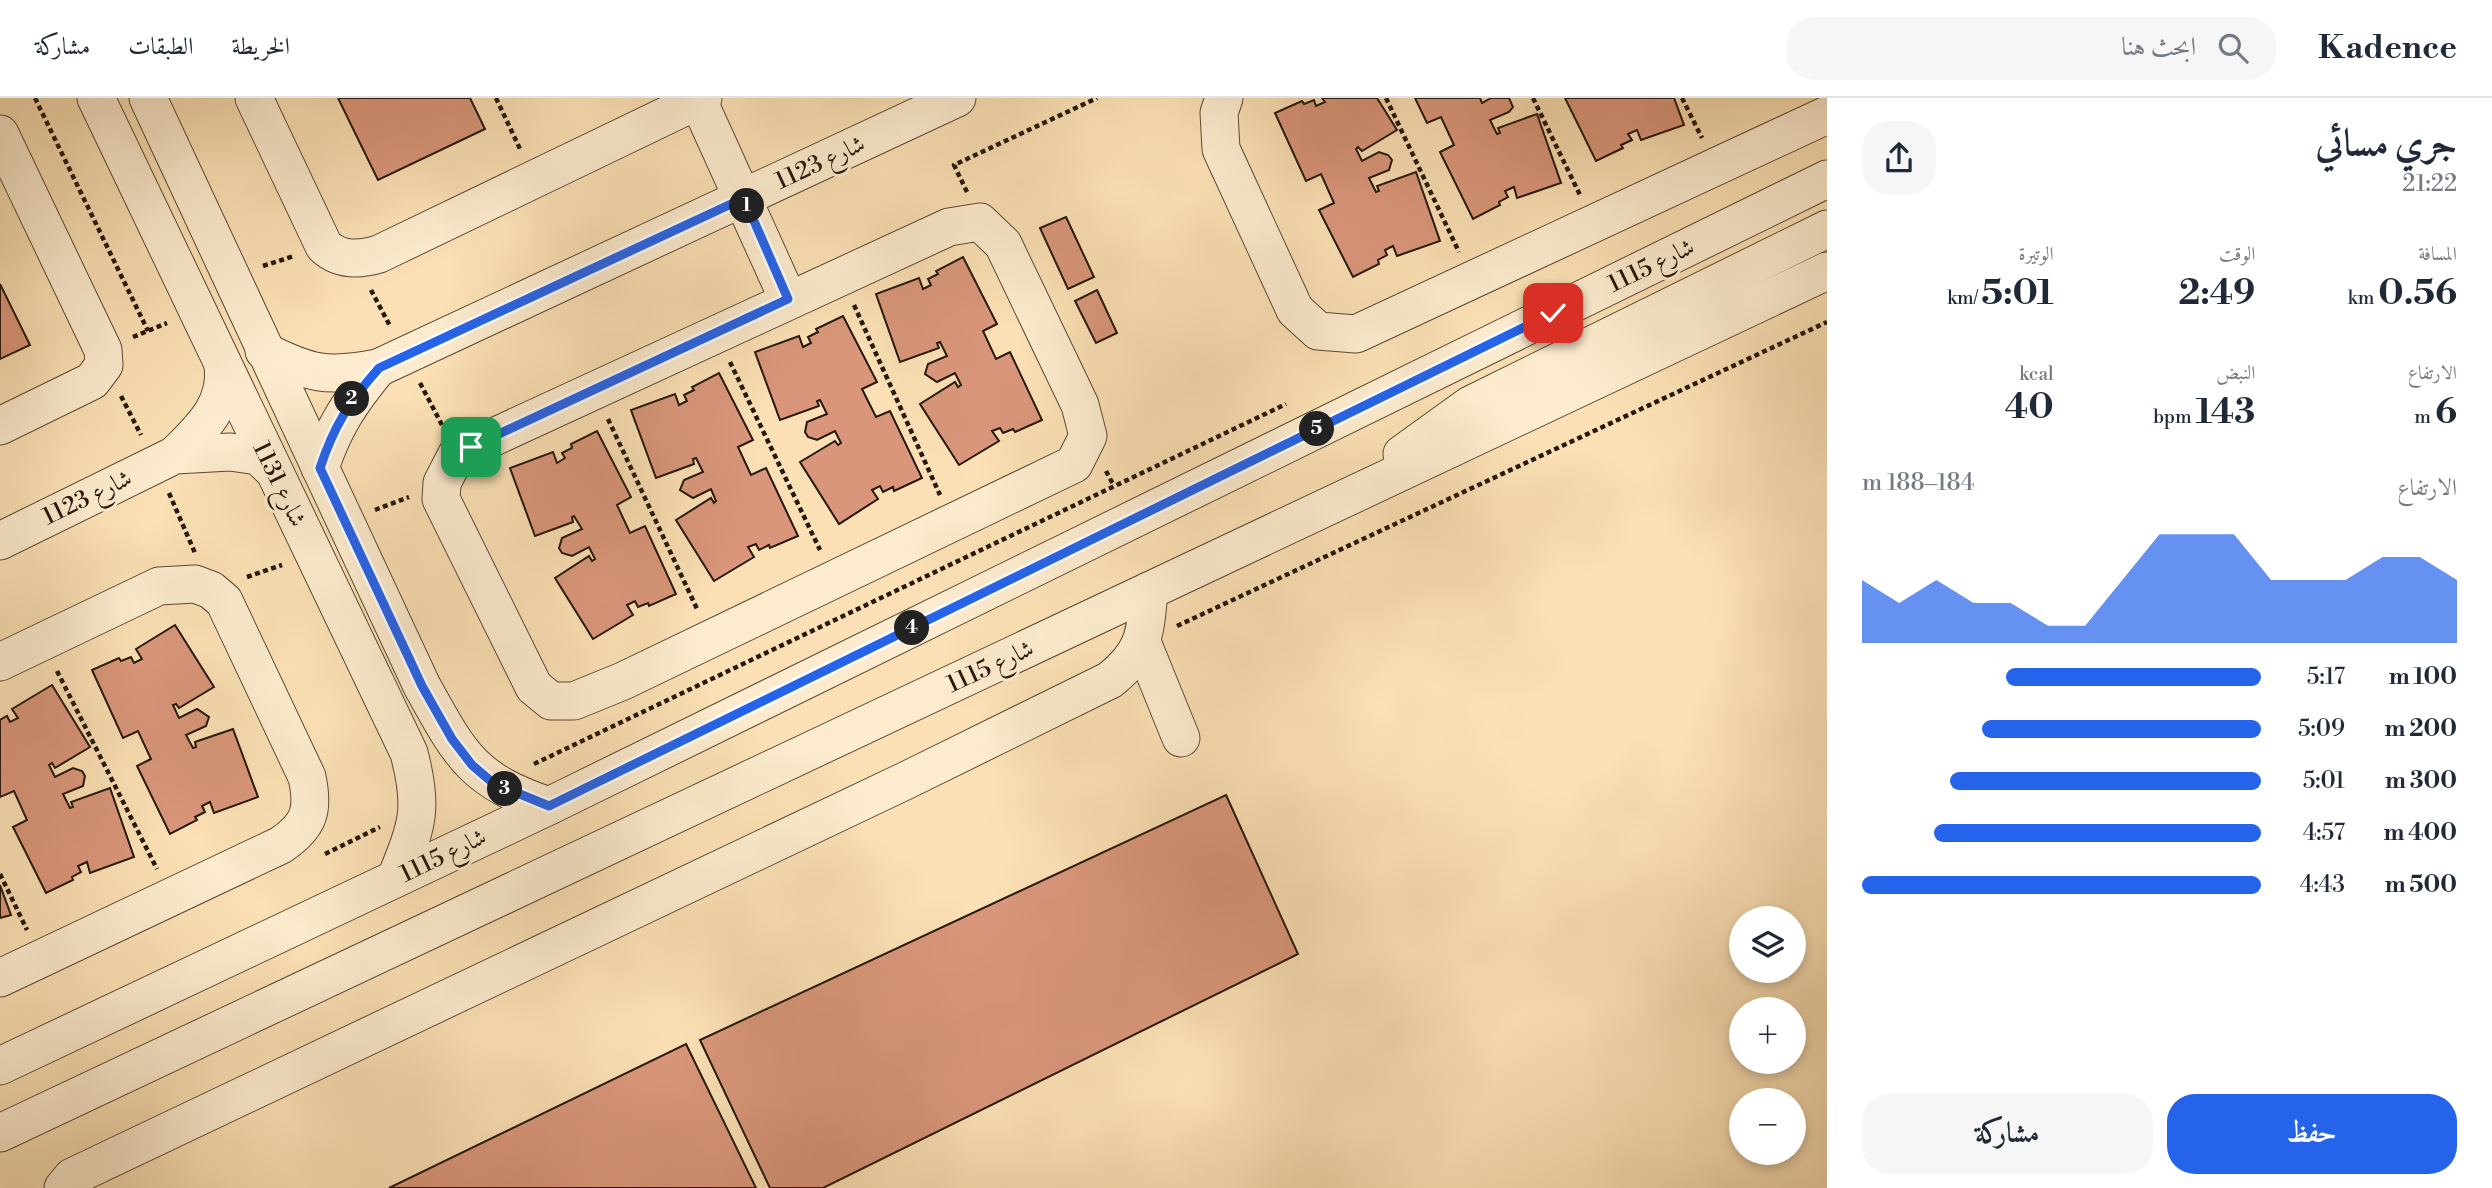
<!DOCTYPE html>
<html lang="ar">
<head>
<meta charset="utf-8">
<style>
	body { margin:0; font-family:"Libre Bodoni",Amiri,serif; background:#f6f6f7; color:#1f2937; direction:rtl; height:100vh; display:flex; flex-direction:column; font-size:26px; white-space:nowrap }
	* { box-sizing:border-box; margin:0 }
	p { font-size:23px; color:#747a83 }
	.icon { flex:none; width:38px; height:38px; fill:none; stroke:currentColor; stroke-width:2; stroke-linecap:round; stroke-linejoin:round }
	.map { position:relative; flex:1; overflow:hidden; direction:ltr }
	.drawer { display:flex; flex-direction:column; background:#fff; width:665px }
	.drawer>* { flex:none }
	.buttons { position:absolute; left:1729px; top:808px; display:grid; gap:14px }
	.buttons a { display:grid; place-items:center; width:77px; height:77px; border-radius:50%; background:#fff; box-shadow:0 4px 10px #0003; font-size:35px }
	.pin { position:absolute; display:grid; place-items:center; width:60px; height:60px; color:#fff; margin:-30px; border-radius:14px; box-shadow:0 4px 10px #0006 }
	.km { position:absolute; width:35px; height:35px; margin:-18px; border-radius:50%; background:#222; color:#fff; font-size:19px; line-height:35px; text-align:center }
	.round { display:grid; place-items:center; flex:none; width:74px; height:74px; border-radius:28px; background:#f6f6f7 }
	.overview { display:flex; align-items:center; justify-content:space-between; height:119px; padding:0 35px }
	h1 { font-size:38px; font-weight:700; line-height:52px }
	.figures { display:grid; grid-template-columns:repeat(3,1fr); gap:10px; height:119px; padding:7px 35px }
	.figures div { display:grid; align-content:center }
	.figures b { font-size:35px; font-weight:700 }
	.figures small { font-size:19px; font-weight:400 }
	.figures p { font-size:19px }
	.chart { height:196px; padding:14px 35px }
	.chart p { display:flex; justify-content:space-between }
	.chart svg { width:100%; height:126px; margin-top:7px; fill:#2563eb; opacity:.7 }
	.primary-button { display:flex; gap:14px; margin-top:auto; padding:14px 35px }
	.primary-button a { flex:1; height:80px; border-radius:28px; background:#2563eb; color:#fff; font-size:28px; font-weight:700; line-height:80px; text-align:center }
	.primary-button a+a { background:#f6f6f7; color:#1f2937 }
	ul { padding:0 35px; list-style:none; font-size:23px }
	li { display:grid; grid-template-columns:112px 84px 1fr; align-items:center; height:52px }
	li i { height:18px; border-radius:9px; background:#2563eb }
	header { display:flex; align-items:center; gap:42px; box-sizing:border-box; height:98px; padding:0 35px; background:#fff; border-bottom:2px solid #e0e1e3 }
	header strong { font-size:33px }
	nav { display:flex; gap:38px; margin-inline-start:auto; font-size:24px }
	.search { width:490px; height:63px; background:#f6f6f7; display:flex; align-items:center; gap:18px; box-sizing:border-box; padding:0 24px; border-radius:28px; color:#747a83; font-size:26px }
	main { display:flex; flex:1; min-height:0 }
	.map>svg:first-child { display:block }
</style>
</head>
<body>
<header>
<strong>Kadence</strong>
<div class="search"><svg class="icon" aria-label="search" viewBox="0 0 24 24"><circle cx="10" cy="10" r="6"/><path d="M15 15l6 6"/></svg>ابحث هنا</div>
<nav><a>الخريطة</a><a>الطبقات</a><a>مشاركة</a></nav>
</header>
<main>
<section class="drawer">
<div class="overview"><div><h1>جري مسائي</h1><p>21:22</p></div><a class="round"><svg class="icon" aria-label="share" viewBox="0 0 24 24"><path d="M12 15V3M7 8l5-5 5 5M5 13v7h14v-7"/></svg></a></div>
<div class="figures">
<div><p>المسافة</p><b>0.56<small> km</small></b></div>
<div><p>الوقت</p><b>2:49</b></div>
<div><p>الوتيرة</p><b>5:01<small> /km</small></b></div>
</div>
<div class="figures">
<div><p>الارتفاع</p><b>6<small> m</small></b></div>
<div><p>النبض</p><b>143<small> bpm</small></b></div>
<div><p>kcal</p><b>40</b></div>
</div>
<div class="chart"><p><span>الارتفاع</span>184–188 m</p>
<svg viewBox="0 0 160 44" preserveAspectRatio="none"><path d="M0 44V22L10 30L20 22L30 30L40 30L50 38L60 38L70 22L80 6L90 6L100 6L110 22L120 22L130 22L140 14L150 14L160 22V44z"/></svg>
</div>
<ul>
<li><b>100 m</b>5:17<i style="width:64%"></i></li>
<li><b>200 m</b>5:09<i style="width:70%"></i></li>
<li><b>300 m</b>5:01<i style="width:78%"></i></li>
<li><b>400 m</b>4:57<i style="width:82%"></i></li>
<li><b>500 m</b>4:43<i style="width:100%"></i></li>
</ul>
<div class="primary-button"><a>حفظ</a><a>مشاركة</a></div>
</section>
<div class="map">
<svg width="1827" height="1090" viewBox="0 0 1827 1090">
	<rect width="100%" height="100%" fill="#fae0b4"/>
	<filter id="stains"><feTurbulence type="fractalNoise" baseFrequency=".00286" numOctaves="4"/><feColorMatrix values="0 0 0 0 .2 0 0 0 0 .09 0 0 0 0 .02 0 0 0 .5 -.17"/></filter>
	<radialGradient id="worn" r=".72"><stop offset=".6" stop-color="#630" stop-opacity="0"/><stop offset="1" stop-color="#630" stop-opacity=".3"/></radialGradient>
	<g fill="#d9967a" stroke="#25170b" stroke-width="2">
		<polygon points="338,0 470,0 485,31 378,82"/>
		<polygon points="1322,0 1377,0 1397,32 1362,53 1358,49 1356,51 1362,63 1379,54 1388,57 1392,62 1389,72 1369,80 1376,94 1379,93 1377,88 1416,74 1440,143 1397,158 1393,148 1385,152 1387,157 1378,162 1379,166 1353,179 1319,112 1334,105 1321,76 1306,83 1275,15 1302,3 1304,6 1314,2 1316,8 1325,4"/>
		<polygon points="1415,0 1480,0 1482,5 1491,0 1509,0 1513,9 1509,14 1490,22 1497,36 1500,35 1498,30 1537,16 1561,85 1517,100 1514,89 1505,93 1508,99 1499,104 1500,107 1473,121 1440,54 1454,47 1441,19 1427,25"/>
		<polygon points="1565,0 1674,0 1684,27 1641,42 1637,32 1628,36 1632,42 1621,47 1623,50 1596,63"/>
		<polygon points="1066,119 1094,179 1068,191 1040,130"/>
		<polygon points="963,159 997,226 983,233 996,261 1010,254 1042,322 1015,334 1013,331 1003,335 1000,330 992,333 999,343 959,367 920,306 955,284 958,289 961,287 955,275 937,284 925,276 928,266 947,258 940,244 937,245 939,250 900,264 876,196 919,180 923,191 931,187 928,181 938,176 936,173"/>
		<polygon points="0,186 30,247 0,261"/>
		<polygon points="1097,192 1117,235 1096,245 1075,203"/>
		<polygon points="843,218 877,284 862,291 876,319 890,313 922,380 894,393 893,389 883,394 880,388 872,392 878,401 839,426 800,364 835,343 838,347 841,345 835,333 817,342 808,339 805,334 807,324 827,316 820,302 817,303 819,308 780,322 755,254 799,238 803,249 811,245 808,239 818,234 816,231"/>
		<polygon points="719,275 753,342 738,349 751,377 766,370 798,438 770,450 769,447 759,452 756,446 748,449 754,459 714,483 676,422 711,400 714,405 716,403 711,391 693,400 680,392 684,382 703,374 696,360 693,361 694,366 656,380 631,312 675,296 679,307 687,303 684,297 694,292 692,289"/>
		<polygon points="597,333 631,399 617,407 630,435 645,428 676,496 649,508 648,505 638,509 635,503 627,507 633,517 593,541 555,480 589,458 592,463 595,461 589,449 572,458 562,455 559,450 562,440 582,431 574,418 572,419 573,424 535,438 510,370 553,354 557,365 565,360 562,355 572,350 571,346"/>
		<polygon points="175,527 214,589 179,610 176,606 173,607 179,620 197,611 209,619 206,628 186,637 193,650 196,649 195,644 233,631 258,699 214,715 210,704 202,708 205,714 195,719 197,722 170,736 137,668 151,661 138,633 123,640 92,572 119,560 121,563 131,559 134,565 142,561 136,551"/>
		<polygon points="52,587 90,649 55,670 52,665 49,667 55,679 73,670 82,673 85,678 83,688 63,696 70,710 73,709 71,704 110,690 134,759 90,775 87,764 78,768 81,774 72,779 73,782 46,795 13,729 27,722 14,693 0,699 0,622 7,618 10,624 18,620 12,611"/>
		<polygon points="1226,697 1298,856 823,1090 770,1090 700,942"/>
		<polygon points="0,787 11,817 0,820"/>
		<polygon points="686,946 756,1090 389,1090"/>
	</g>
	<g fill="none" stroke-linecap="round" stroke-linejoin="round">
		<defs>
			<g id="minor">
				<path d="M96 0 409 655C424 712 417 727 396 780"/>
				<path d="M148 0 422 588C460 656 471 682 549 708"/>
				<path d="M254 0 324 148C340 163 359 162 379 156L703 0"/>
				<polyline points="1224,0 1219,15 1221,51 1295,212 1318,233 1356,236 1827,17"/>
				<polyline points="698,2 788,201"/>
				<polyline points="0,36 103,252 104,267 92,283 0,328"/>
				<polygon points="980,124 1003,146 1080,307 1088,338 1074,366 623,583 574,603 551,603 534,589 441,401 442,385 457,356 949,129"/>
				<path d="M264 253C310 276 327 280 378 270L957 0"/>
				<polyline points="1402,356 1470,307 1827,131"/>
				<path d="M175 357C202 330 228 307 223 267"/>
				<path d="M320 370C334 328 350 304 378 270"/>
				<polyline points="0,443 175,357 230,354 258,358 274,373"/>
				<polyline points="1142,544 1181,640"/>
				<path d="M0 564 159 488 195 486 211 492 224 503 307 679C314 712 310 727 281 747L0 880"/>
				<polyline points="0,968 549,708 1827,81"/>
				<polyline points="0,1035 1827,173"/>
				<path d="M63 1090 72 1079 907 682 1110 582C1145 554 1145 536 1149 493"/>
			</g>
		</defs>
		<use href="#minor" stroke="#5a4935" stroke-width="39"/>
		<g stroke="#25170b" stroke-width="4.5" stroke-dasharray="5 3.5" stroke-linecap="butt">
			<polyline points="35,0 148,233"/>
			<polyline points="496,0 521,53"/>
			<polyline points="1386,0 1459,154"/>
			<polyline points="1533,0 1580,97"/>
			<polyline points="1682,0 1702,40"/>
			<polyline points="967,94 954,67 1097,0"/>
			<polyline points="263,168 294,158"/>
			<polyline points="371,192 390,228"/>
			<polyline points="854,207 940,397"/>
			<polyline points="133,239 167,225"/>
			<polyline points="730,264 820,452"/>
			<polyline points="420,285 442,327"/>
			<polyline points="121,298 141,337"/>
			<polyline points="608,321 698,513"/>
			<polyline points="1106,373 1114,388"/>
			<polyline points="169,395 195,455"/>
			<polyline points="375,412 409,399"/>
			<polyline points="247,479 282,467"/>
			<polyline points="1177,528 1827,224"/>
			<polyline points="57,573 157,771"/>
			<polyline points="534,666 1286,306"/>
			<polyline points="325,756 380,729"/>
			<polyline points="0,776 27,832"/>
		</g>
		<use href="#minor" stroke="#fcebce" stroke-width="37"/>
	</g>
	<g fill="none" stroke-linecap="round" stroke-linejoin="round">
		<defs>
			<path id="route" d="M471 349 788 201 744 100 379 270C349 304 334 328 320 370L422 588 452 641 472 667 493 685 549 708 1553 215"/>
		</defs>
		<use href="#route" stroke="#fff" stroke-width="14"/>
		<use href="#route" stroke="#2563eb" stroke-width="9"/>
	</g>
	<g text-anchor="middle" stroke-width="6" stroke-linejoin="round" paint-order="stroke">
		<g font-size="24" fill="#25170b" stroke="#fcebce">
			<text transform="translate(820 64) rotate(-25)" y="8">شارع 1123</text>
			<text transform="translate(1651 167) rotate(-26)" y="8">شارع 1115</text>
			<text transform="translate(280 386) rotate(64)" y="8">شارع 1131</text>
			<text transform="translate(87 399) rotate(-26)" y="8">شارع 1123</text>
			<text transform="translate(990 568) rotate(-25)" y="8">شارع 1115</text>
			<text transform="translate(443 757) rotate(-26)" y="8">شارع 1115</text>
		</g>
	</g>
	<rect width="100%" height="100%" filter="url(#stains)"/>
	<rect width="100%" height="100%" fill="url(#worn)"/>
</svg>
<div class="buttons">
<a><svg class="icon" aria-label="layers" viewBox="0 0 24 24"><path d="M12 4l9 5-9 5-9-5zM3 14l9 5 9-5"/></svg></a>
<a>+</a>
<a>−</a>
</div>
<div class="pin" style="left:471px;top:349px;background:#1e9e55"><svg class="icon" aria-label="arrive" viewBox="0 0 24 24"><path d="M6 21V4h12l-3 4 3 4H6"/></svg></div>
<div class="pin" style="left:1553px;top:215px;background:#d93025"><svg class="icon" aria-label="check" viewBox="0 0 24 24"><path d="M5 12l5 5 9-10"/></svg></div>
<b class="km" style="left:747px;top:108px">1</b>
<b class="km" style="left:352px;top:301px">2</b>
<b class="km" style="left:505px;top:691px">3</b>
<b class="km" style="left:912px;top:530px">4</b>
<b class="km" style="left:1317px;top:331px">5</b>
</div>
</main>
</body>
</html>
